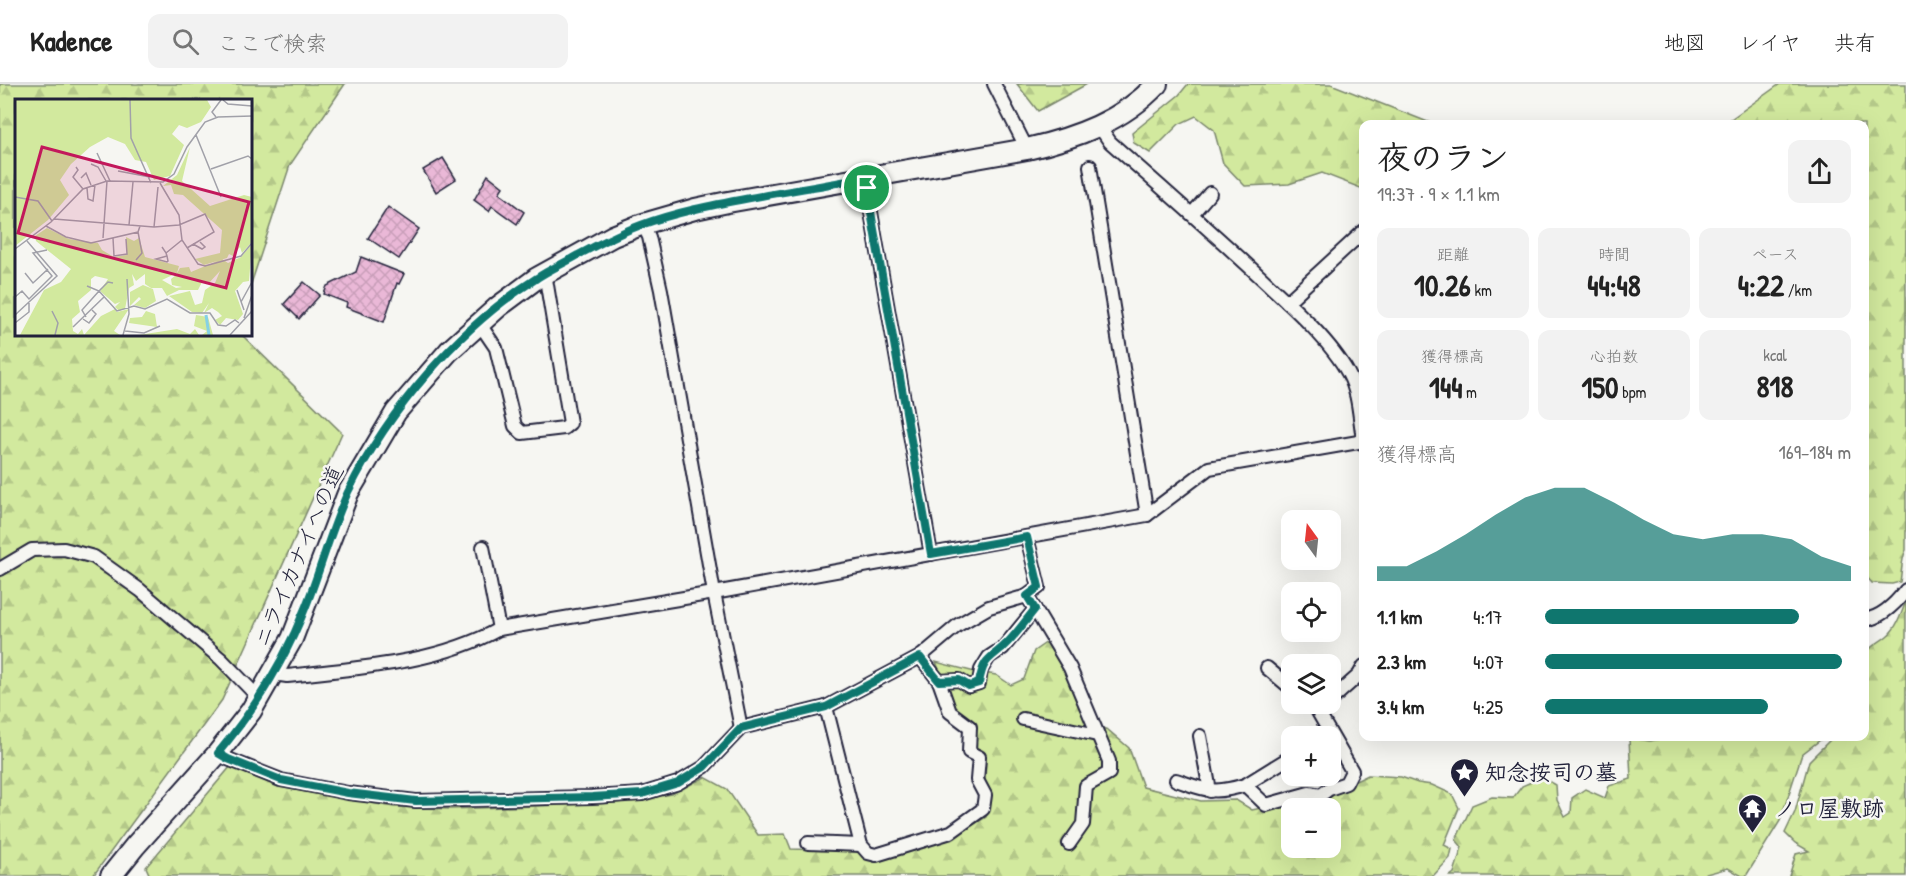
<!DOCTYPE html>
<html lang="ja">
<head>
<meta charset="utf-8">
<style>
	body { margin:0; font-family:"Patrick Hand","Klee One",sans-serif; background:#f2f2f2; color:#222; height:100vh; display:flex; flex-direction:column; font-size:22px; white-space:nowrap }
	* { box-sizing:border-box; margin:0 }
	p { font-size:20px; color:#767676 }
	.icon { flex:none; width:33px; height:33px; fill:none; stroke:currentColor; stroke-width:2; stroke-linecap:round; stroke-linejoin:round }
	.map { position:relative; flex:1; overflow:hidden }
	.side { position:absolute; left:1359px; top:36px; width:510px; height:621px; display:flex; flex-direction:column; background:#fff; border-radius:12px; box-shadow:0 6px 24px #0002 }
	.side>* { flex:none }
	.needle { width:39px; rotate:345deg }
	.fabs { position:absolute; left:1281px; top:426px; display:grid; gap:12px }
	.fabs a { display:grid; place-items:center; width:60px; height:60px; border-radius:12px; background:#fff; box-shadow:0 6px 24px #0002; font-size:30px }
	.pin { position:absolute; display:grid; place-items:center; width:51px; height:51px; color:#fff; margin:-26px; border:3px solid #fff; border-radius:50%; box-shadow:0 2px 6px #0007 }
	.round { display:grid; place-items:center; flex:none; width:63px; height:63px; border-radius:12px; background:#f2f2f2 }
	.overview { display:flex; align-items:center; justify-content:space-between; height:102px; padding:0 18px }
	h1 { font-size:33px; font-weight:800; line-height:45px }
	.figures { display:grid; grid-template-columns:repeat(3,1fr); gap:9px; height:102px; padding:6px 18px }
	.figures div { display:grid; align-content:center; border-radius:12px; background:#f2f2f2; text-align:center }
	.figures b { font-size:30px; font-weight:800 }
	.figures small { font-size:16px; font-weight:400 }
	.figures p { font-size:16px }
	.chart { height:168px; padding:12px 18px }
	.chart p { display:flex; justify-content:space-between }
	.chart svg { width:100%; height:108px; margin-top:6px; fill:#0f766e; opacity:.7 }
	ul { padding:0 18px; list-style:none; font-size:20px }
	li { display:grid; grid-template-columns:96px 72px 1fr; align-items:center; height:45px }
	li i { height:15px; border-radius:8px; background:#0f766e }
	header { display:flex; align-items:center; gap:36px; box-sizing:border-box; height:84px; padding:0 30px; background:#fff; border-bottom:2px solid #e0e0e0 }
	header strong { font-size:28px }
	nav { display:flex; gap:33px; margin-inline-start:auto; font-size:21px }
	.search { width:420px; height:54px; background:#f2f2f2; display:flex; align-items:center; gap:15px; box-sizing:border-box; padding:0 21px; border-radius:12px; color:#767676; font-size:22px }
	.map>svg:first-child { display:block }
</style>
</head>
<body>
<header>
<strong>Kadence</strong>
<div class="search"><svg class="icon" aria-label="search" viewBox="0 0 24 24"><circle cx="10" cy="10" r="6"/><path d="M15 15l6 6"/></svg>ここで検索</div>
<nav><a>地図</a><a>レイヤ</a><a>共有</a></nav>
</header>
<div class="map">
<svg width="1906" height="792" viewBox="0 0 1906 792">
	<defs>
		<pattern id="forest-firs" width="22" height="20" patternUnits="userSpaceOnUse" patternTransform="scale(1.5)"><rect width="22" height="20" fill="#d2e99e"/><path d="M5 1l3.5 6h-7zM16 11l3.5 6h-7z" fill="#b4c889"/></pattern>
		<pattern id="building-cross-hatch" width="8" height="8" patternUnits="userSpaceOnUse" patternTransform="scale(1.5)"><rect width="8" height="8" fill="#eab8d7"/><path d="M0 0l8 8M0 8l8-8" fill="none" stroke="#c89eb9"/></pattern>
	</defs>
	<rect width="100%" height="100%" fill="#f6f6f2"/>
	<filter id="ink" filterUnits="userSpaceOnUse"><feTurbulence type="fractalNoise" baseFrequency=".0167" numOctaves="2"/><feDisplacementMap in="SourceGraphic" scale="12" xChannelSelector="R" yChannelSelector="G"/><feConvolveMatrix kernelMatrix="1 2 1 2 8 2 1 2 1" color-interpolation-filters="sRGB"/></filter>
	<g filter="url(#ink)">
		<g fill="url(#forest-firs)" stroke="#7a866c" stroke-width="1.5" fill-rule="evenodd">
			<polygon points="0,0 345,0 290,81 251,200 250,16 16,16 16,250 242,251 342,349 222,616 93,792 0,792"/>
			<polygon points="1017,0 1087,0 1038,27"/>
			<polygon points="1188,0 1331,0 1433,40 1364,40 1363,105 1322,89 1289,100 1245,102 1223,79 1214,46 1196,32 1179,40 1150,69 1134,59 1132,49 1179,11"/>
			<path d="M1780 0H1906V466C1901 476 1902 487 1900 498L1892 500 1872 499 1865 491 1864 40H1724Z"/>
			<path d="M1906 517V792H1789L1796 770 1809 767 1795 759 1785 749 1795 728 1809 677 1833 653 1864 652 1865 571C1870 561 1879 559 1887 552 1897 544 1902 528 1906 517Z"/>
			<path d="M1047 558 1064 587 1088 639 1108 646 1129 664 1143 703 1201 717 1236 716 1252 726 1331 709 1368 691 1401 693 1418 699 1432 701 1452 710 1459 724 1444 761 1452 765 1450 774 1433 792H150L146 783 231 682 278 703 394 723 451 725 617 719 672 710 705 693 727 705 758 751 785 750 791 765 856 767 874 778 952 754 986 733 991 712 985 698 986 673 976 665V642L956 626 936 578 971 587 996 591 1011 601 1024 595 1034 567ZM1292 724H1330V764H1292Z"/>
			<polygon points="1672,653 1824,653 1802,670 1780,737 1746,792 1742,792 1728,784 1699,792 1450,792 1454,789 1462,763 1456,756 1472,721 1492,713 1513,714 1522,702 1542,693 1556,701 1557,716 1565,733 1571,729 1572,714 1585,705 1605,714 1609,702 1631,695 1629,654 1650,657"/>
		</g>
		<g fill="url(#building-cross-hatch)" stroke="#22223b" stroke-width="1.5">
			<polygon points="443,74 456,95 436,108 423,86"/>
			<polygon points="488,91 503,103 499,109 524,128 517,140 492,122 489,127 474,116"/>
			<polygon points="388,123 419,145 399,175 368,154"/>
			<polygon points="361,173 404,190 399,200 397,199 384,238 346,223 347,219 324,210 327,202 356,188"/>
			<polygon points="304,198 320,211 299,235 284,220"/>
		</g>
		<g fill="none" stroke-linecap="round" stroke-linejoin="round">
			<defs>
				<g id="minor">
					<polyline points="994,0 1027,65"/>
					<path d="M1099 42 1110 58C1163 105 1217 152 1269 201 1295 225 1331 258 1348 289 1360 311 1359 336 1364 360"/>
					<polyline points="1090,82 1147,431"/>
					<polyline points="865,94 931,470"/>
					<polyline points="1192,130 1210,109"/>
					<polyline points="643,140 649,153 661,206 714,509 741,644"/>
					<polyline points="1287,218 1364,147"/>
					<polyline points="479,239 496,264 515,342 522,349 564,344 570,339 545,189"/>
					<polyline points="483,463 499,545"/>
					<polyline points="0,485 32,466 64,465 94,473 140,506 221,575 259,614"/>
					<polyline points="1027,512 1070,584 1109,677 1109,689 1086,702 1083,740 1069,760"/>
					<path d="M1864 536C1881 534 1896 519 1906 506"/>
					<polyline points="920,573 939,597 959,596 969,602 979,599 981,586 989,573 1003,564 1035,525"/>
					<polyline points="1267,584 1292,605"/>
					<path d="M274 590 287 592C357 584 436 580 499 545L714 509 1147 431 1209 384 1364 357"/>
					<polyline points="1330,617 1359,591 1364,582"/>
					<polyline points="826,623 861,761 868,769 876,771 951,748 983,725 985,711 977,696 979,673 969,668 970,643 950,628 939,597"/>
					<polyline points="1023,635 1097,651"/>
					<polyline points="1200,652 1210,707"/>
					<polyline points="218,669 228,675 281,696 348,709 416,717 592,713 642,710 678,699 704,683 741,644 826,623 920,573 958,541 989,523 1027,512 1039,503 1027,453"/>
					<polyline points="1292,672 1245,701 1266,721 1309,709 1321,711 1329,705 1346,699 1352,687 1318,628"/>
					<path d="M1176 696C1206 706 1213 711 1245 701"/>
					<polyline points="808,759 861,761"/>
				</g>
				<path id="primary" d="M111 792 135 762 218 669 251 627 292 555 348 409 396 328 449 267 498 223 537 194 613 152 643 140 695 125 728 118 1027 65C1075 54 1123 37 1157 0"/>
			</defs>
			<use href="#minor" stroke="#22223b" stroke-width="16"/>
			<use href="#primary" stroke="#22223b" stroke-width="24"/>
			<use href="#minor" stroke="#f6f6f2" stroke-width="12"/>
			<use href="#primary" stroke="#f6f6f2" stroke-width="20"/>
		</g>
	</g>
	<g fill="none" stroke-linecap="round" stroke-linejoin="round" filter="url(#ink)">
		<defs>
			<path id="route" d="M865 94 931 470 1027 453 1039 503 1027 512 1035 525C1026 536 1018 548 1008 558 991 576 984 571 979 599L969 602 959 596 939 597 920 573 826 623 741 644 704 683 678 699 642 710 592 713 416 717 348 709 281 696 228 675 218 669C255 625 285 576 306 522 321 484 331 445 348 408 389 325 459 243 537 194 550 185 565 179 578 171 599 160 619 149 641 141 676 128 713 121 750 114 788 107 826 101 865 94Z"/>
		</defs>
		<use href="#route" stroke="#fff" stroke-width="12"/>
		<use href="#route" stroke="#0f766e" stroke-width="8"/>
	</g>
	<defs>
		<symbol id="sight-pin" viewBox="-11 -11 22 30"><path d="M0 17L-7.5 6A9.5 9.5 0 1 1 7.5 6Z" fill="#22223b" stroke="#f6f6f2"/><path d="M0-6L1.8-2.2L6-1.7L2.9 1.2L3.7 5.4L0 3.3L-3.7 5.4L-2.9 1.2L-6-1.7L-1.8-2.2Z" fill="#fff"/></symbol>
		<symbol id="temple-pin" viewBox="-11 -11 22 30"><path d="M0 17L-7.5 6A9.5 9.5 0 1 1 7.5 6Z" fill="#22223b" stroke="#f6f6f2"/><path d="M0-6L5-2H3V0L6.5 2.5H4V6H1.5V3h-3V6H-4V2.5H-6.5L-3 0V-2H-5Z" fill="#fff"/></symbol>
	</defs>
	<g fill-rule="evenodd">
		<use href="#sight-pin" x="1448" y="672" width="33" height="45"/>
		<use href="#temple-pin" x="1736" y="708" width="33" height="45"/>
	</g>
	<g text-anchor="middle" stroke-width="5" stroke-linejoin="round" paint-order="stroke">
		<g font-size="22" fill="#22223b" stroke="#f6f6f2">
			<text transform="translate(298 472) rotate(-67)" y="8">ニライカナイへの道</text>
		</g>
		<g font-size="22" font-weight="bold" fill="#22223b" stroke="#f6f6f2" text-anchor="start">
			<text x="1485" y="696">知念按司の墓</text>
			<text x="1774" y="732">ノロ屋敷跡</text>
		</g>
	</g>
	<g transform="translate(15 15)">
		<rect width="237" height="237" fill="#f6f6f2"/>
		<path d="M128 186 138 190 141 202 130 209 119 206 126 200 124 198 115 207V193ZM131 212 140 215 142 228 114 224 115 219 127 218Z" fill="#d2e99e"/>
		<path d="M0 1H192L196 8 186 23 172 29 164 26 157 35 169 46 155 77 139 81 131 63 120 61 110 45 93 38 75 48 56 65 45 81 54 96 33 121 0 147ZM175 48 167 82 195 107 229 96 237 98V143L227 154 225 148 218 157 214 155 212 159 189 166 180 160 205 154 207 131 168 96 159 95 156 86 148 87 162 76ZM32 129 54 140 83 144 87 151 99 158 112 156 111 138 119 142 124 139 130 158 164 167 162 174 147 181 161 189 167 188 157 186 156 180 161 176 165 169 174 168 176 173 207 160 213 164 226 158 237 145 234 182 228 183 220 192 228 215 223 221 211 219 205 226 200 221 207 217 203 213 197 209 189 214 194 204 187 214 177 213 154 197 175 192 180 206 187 204 190 191 200 184 205 172 193 185 187 183 183 191H164L152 197 147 189H136L130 185V175L121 182 117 175 119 186 114 189 110 210 104 212 100 208 105 203 100 205 85 192 93 180 80 177 76 180V191L63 202 65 213 57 220 58 232 63 235 67 230 69 236H5L29 191 46 183 56 170 21 142 20 137ZM100 210 102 213 114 210 99 232 105 236H69L86 217ZM181 216 193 218 198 236H187L192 232 179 227ZM162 230 175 235 180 230 184 236H124Z" fill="#d2e99e"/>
		<path fill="none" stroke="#85d1e5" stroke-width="3" d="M191 216 194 236"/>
		<path fill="none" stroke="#a1a1a9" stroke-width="1.5" d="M115 1 116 39 136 84M208 1 213 5 237 7M201 18 197 13 206 1M181 36 206 98M82 54 95 82M76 65 83 68 91 82M61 68 63 71 58 78 68 90M196 70 233 57 237 60M103 72 135 78M66 79 71 74 76 86M145 84 164 116 167 141 183 165 190 167 226 157 237 144M72 89 73 100 78 102 80 86M0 98 23 102 37 122M39 120 139 128 164 126 190 115 199 133 172 149M114 126 118 83M31 127 51 138 76 144 123 133 125 127M139 128 143 88M88 139 92 82M98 139 99 157 112 155 111 140M178 145 187 150 190 148 185 143M147 148 151 154 167 141M0 150 36 123 68 90 92 82 148 83 159 75 172 48 190 23 203 18 237 17M151 154 152 157 153 162 152 163 141 160 152 157M121 161 127 154 123 133M10 174 18 184 33 170M98 184 93 183 84 192 102 212 119 207 130 210 152 200 175 214H195L203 226 211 227 220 221 224 224M222 191 229 211M0 198 7 192 14 200 37 177 18 154 32 151M226 203 237 183M37 212 43 224 40 236M0 216 42 177 12 142M71 218 67 211 84 192 72 187M229 219 237 196M68 220 74 224 81 215 77 211M0 224 14 213V204M58 228 89 198M110 232 129 234 145 227M108 236 114 215 112 180M215 236 237 212"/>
		<path fill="#c2185b" fill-opacity="0.15" stroke="#c2185b" stroke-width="3" d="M27 48 234 103 211 189 3 134Z"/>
		<rect width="237" height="237" fill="none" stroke="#22223b" stroke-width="3"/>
	</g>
</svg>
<div class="fabs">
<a><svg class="needle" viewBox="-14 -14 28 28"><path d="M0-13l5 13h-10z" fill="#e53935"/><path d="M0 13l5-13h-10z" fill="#767676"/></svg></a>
<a><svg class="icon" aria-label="locate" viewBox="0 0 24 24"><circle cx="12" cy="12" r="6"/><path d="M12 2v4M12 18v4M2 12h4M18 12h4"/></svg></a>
<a><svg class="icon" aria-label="layers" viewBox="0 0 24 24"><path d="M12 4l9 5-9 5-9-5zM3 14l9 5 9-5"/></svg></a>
<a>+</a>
<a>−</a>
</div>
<div class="pin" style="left:867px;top:104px;background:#1e9e55"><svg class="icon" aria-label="arrive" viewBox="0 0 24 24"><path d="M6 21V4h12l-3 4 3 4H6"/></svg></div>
<section class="side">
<div class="overview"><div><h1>夜のラン</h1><p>19:37 · 9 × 1.1 km</p></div><a class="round"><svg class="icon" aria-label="share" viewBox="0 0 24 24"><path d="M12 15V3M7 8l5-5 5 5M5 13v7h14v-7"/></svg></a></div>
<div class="figures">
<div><p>距離</p><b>10.26<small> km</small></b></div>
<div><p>時間</p><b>44:48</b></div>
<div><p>ペース</p><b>4:22<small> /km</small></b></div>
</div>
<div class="figures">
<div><p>獲得標高</p><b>144<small> m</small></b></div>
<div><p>心拍数</p><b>150<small> bpm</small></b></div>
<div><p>kcal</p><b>818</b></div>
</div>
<div class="chart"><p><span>獲得標高</span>169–184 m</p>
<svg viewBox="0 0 160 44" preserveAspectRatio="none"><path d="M0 44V38L10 38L20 32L30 25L40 17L50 10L60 6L70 6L80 12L90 19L100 25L110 27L120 25L130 25L140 27L150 34L160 38V44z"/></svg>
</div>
<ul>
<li><b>1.1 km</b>4:17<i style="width:83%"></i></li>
<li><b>2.3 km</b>4:07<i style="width:97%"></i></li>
<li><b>3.4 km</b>4:25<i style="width:73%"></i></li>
</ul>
</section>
</div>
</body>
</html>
